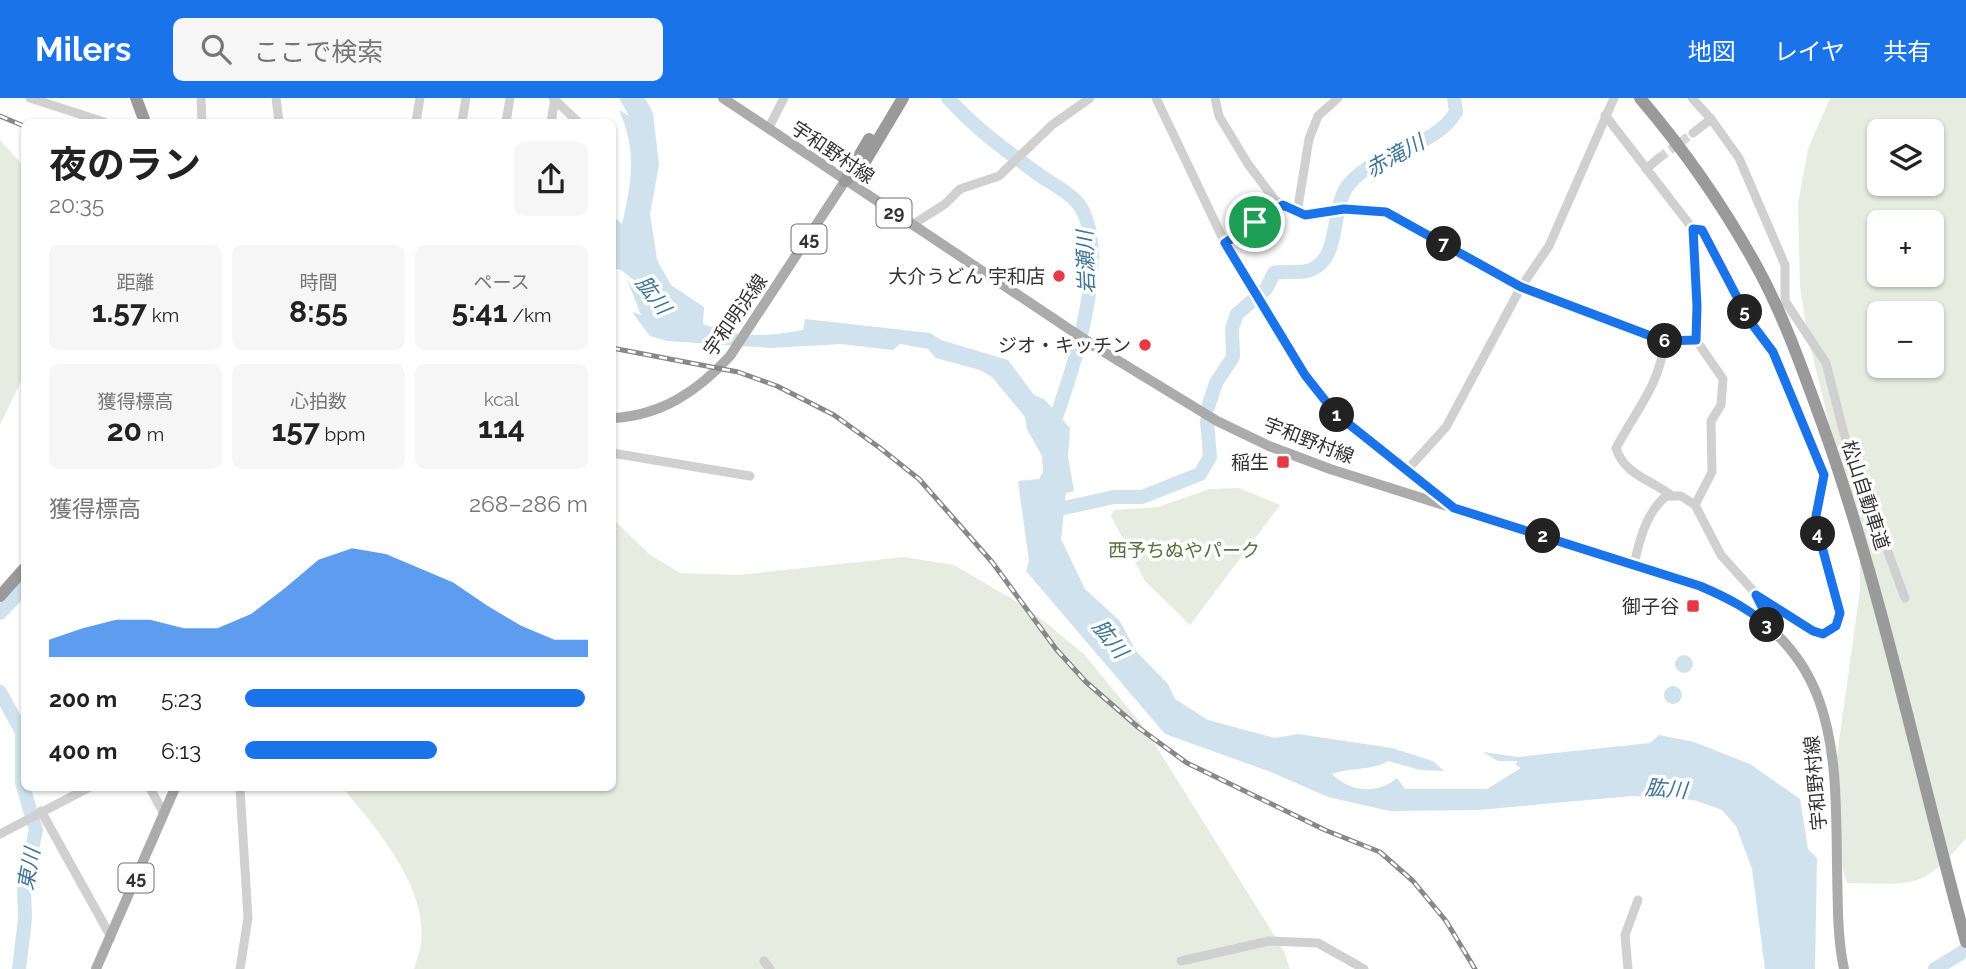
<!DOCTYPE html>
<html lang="ja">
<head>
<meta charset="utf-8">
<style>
	body { margin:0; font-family:Raleway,"Noto Sans JP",sans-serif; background:#f6f6f6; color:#222; height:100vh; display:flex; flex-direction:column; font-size:26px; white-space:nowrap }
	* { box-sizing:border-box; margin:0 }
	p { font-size:23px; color:#767676 }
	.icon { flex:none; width:38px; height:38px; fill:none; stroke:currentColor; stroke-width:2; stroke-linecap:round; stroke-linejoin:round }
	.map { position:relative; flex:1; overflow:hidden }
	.details { position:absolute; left:21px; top:21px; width:595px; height:672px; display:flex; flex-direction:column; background:#fff; border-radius:10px; box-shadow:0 2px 5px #0004 }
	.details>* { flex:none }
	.tools { position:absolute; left:1867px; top:21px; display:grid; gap:14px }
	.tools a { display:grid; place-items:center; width:77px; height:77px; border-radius:10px; background:#fff; box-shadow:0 2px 5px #0004; font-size:35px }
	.pin { position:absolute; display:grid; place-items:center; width:60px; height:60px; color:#fff; margin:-30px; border:4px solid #fff; border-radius:50%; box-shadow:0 2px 7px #0007 }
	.km { position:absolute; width:35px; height:35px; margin:-18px; border-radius:50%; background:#222; color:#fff; font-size:19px; line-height:35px; text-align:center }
	.round { display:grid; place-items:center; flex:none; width:74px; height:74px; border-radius:10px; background:#f6f6f6 }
	.head { display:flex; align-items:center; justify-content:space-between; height:119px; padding:0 28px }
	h1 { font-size:38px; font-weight:700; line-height:52px }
	.stats { display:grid; grid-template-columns:repeat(3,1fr); gap:10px; height:119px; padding:7px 28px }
	.stats div { display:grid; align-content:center; border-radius:10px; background:#f6f6f6; text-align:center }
	.stats b { font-size:30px; font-weight:700 }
	.stats small { font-size:19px; font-weight:400 }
	.stats p { font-size:19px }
	.chart { height:196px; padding:14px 28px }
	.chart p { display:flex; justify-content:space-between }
	.chart svg { width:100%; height:126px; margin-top:7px; fill:#1a73e8; opacity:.7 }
	ul { padding:0 28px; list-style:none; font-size:23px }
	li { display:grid; grid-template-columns:112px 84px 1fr; align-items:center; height:52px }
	li i { height:18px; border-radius:9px; background:#1a73e8 }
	header { display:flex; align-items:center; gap:42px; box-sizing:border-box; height:98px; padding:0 35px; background:#1a73e8; color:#fff }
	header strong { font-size:33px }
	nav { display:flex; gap:38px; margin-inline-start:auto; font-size:24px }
	.search { width:490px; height:63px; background:#f6f6f6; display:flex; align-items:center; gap:18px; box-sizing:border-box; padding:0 24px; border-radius:10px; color:#767676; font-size:26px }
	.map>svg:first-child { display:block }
</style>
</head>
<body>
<header>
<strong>Milers</strong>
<div class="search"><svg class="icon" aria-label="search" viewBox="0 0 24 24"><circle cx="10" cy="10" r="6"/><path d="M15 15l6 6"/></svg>ここで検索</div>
<nav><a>地図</a><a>レイヤ</a><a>共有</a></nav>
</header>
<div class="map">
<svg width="1966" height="871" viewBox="0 0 1966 871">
	<rect width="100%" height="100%" fill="#fff"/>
	<g fill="#e6ecdf" fill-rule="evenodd">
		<path d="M1830 0H1966V740C1922 793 1912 786 1847 785L1834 742 1836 665 1860 492V448L1838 385 1827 317 1807 235 1800 189 1798 106 1808 51ZM1880 33H1932V86H1880ZM1880 124H1932V177H1880ZM1880 215H1932V268H1880Z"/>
		<polygon points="0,42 24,69 24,277 0,327"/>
		<polygon points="1239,390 1280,407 1190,527 1145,483 1111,418 1114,412 1158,409 1210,391"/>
		<path d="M613 421 649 456 680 475 739 477 904 459 954 467 1029 511 1084 556 1146 632 1284 853 1290 871H414C416 863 420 854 421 845 428 789 376 730 343 690H612Z"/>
	</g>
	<g fill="#cfe2ee">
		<path d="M619 0H645L653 15 659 67 650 116 657 162 671 187 704 209 703 226C742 240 762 239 803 232L805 221 930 235 941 242 1008 262 1034 297 1044 301 1070 330 1068 359 1074 393 1066 395 1061 441 1085 491 1120 523 1135 552 1168 586 1175 601 1208 622 1275 640 1298 636 1392 650 1433 663 1444 673 1420 672 1388 663C1373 673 1350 669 1332 676 1350 694 1377 697 1397 680L1405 691H1487L1521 670 1516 667 1517 663H1498L1483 654 1518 659 1650 645 1659 637 1694 644 1750 666 1800 701 1808 751 1817 760 1815 871H1765L1752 771 1736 728 1722 712 1694 702 1632 698 1478 712 1390 713 1328 699 1271 674 1165 636 1026 473 1029 463 1018 383 1039 381 1043 374 1042 358 1027 331 1025 319 992 279 980 272 936 260 928 251 900 246 893 252 841 246 771 250 667 243 650 238 632 214 641 217 627 181 633 190 635 183 621 172 613 170V118L622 126C632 85 637 52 619 12L629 18Z"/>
		<circle cx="1684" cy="566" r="9"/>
		<circle cx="1673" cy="597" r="9"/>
	</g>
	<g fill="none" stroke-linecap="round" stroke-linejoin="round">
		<g stroke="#cfe2ee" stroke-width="14">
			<path d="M948 0C975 30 1005 52 1038 76 1050 85 1066 92 1077 104 1115 151 1070 282 1051 333"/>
			<path d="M1208 309 1216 285 1233 259 1232 230 1237 216 1266 191 1274 175C1285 173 1296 175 1307 173 1344 163 1328 109 1350 85 1379 52 1435 50 1456 14L1454 0"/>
			<polyline points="1050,413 1114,399 1142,399 1200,376 1210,359 1207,323"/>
			<polyline points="0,515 24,490"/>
			<polyline points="0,594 22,634 22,685 36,732 24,788 25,821 19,871"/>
			<polyline points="1935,871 1966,852"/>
		</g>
		<polyline stroke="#d6d6d6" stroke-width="9" stroke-dasharray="9 4.5" stroke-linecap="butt" points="1659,60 1693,35"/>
		<g stroke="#d0d0d0" stroke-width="9">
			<polyline points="30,0 104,24"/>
			<polyline points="201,0 202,24"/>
			<polyline points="276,0 279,24"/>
			<polyline points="553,0 578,24"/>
			<polyline points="1156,0 1225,145 1305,277 1335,315 1452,408"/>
			<polyline points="1215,0 1219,18 1248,66 1275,102 1293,114 1305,117 1344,111 1386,114 1521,189 1664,243 1696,242 1723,281 1721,307 1711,323 1712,374 1695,407"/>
			<polyline points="1692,0 1711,21 1693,35"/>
			<polyline points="1605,17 1693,131 1697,208 1696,242"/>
			<polyline points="1711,21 1739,60 1785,167 1785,203 1826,265 1844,336 1905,500"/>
			<polyline points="416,24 420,0"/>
			<polyline points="462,24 466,0"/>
			<polyline points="506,24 510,0"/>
			<polyline points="551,24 555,1"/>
			<polyline points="768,31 784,0"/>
			<polyline points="1646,71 1659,60"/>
			<polyline points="1297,115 1309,41 1318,18 1338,0"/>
			<polyline points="912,127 945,106 960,91 999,78 1052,27 1090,0"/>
			<polyline points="1693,131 1702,132 1749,222 1773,254 1824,377 1815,423 1840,515 1837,528 1823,536 1813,533 1757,497"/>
			<polyline points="1225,145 1283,107"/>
			<path d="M1664 243C1662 284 1634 315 1616 350 1624 377 1652 382 1672 398"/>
			<polyline points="612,355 750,378"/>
			<polyline points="1408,371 1446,329 1521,189 1549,148 1614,0"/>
			<path d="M1634 467C1639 443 1646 415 1666 398H1681L1695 407 1721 457 1757 497 1775 535"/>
			<polyline points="150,690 164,716"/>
			<polyline points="240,690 248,820 240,871"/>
			<polyline points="41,713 111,839"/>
			<polyline points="0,736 88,690"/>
			<polyline points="764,863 770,871"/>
			<polyline points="1181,863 1269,843 1318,845 1364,871"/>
			<polyline points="1628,871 1625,837 1638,802"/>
		</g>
		<g stroke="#ababab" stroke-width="10">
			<path d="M723 0 1099 251 1217 323 1269 348 1330 371 1700 488C1836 546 1836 641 1837 770 1838 804 1837 838 1844 871"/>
			<path d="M612 320C661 318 698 293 730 258L845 83"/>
			<polyline points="96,871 175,690"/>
		</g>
		<g stroke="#9a9a9a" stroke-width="12">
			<polyline points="136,0 145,24"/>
			<path d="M1640 0C1686 54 1723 107 1757 169 1784 218 1803 273 1822 325 1883 495 1918 671 1966 844"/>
			<polyline points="848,77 869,41"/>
			<polyline points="845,83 863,67 903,0"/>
			<polyline points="0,498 24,471"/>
		</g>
		<defs>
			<g id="rail">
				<polyline points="0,18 24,28"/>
				<polyline points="612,250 738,274 777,288 834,317 880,350 919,381 992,464 1056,551 1086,584 1139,630 1187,665 1325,732 1380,754 1413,783 1446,823 1475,871"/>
			</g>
		</defs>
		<use href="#rail" stroke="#888" stroke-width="5"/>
		<use href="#rail" stroke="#fff" stroke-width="2.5" stroke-dasharray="8" stroke-linecap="butt"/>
	</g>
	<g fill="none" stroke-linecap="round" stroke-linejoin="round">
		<defs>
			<path id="route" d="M1283 107 1305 117 1344 111 1386 114 1521 189 1664 243 1696 242 1697 208 1693 131 1702 132 1749 222 1773 254 1824 377 1815 423 1840 515 1836 528 1823 536 1813 533 1756 497 1775 535C1754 513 1728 500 1700 488L1454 410 1335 315 1305 277 1225 145Z"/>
		</defs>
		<use href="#route" stroke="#fff" stroke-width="14"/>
		<use href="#route" stroke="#1a73e8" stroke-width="9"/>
	</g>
	<g fill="#e63946" stroke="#fff" stroke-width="2.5">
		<circle cx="1059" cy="178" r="7"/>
		<circle cx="1145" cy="247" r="7"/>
		<rect x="1276" y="357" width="14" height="14" rx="3.5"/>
		<rect x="1686" y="501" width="14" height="14" rx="3.5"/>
	</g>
	<g text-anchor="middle" stroke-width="7" stroke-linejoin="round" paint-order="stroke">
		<g fill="#fff" stroke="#707070" stroke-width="2">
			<rect x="876.5" y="100.5" width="35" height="29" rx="5"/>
			<rect x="791.5" y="126.5" width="35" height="29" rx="5"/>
			<rect x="118.5" y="765.5" width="35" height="29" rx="5"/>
		</g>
		<g font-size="18" font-weight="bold" fill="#333">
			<text x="894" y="121">29</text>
			<text x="809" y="147">45</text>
			<text x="136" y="786">45</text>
		</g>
		<g font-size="19" fill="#333" stroke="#fff">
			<text transform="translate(833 54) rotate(34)" y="7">宇和野村線</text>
			<text transform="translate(735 217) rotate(-55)" y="7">宇和明浜線</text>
			<text transform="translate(1309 342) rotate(21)" y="7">宇和野村線</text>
			<text transform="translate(1866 397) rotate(72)" y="7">松山自動車道</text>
			<text transform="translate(1815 685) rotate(-95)" y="7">宇和野村線</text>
		</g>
		<g font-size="19" fill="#333" stroke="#fff" text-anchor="end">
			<text x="1045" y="185">大介うどん 宇和店</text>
			<text x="1131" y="254">ジオ・キッチン</text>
			<text x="1269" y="371">稲生</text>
			<text x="1679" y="515">御子谷</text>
		</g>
		<g font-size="19" fill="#56703f" stroke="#fff">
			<text x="1184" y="459">西予ちぬやパーク</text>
		</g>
		<g font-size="21" font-style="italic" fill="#3f7597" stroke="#fff">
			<text transform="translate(1395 58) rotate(-29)" y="7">赤滝川</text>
			<text transform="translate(1086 164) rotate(-92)" y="7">岩瀬川</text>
			<text transform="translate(653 197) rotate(53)" y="7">肱川</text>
			<text transform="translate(1110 541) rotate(52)" y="7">肱川</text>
			<text transform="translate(1666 691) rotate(5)" y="7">肱川</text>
			<text transform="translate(29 771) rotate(-80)" y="7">東川</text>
		</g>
	</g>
</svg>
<div class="tools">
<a><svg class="icon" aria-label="layers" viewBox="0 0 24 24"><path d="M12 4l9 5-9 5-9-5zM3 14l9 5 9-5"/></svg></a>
<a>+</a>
<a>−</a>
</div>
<div class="pin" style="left:1255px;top:124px;background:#1e9e55"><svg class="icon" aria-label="arrive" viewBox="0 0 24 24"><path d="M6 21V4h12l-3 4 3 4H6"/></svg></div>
<b class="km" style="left:1337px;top:317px">1</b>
<b class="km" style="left:1543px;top:438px">2</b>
<b class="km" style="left:1767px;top:527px">3</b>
<b class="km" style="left:1818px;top:436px">4</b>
<b class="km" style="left:1745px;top:214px">5</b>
<b class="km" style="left:1665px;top:243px">6</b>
<b class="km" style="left:1444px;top:146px">7</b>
<section class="details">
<div class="head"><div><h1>夜のラン</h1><p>20:35</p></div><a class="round"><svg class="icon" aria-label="share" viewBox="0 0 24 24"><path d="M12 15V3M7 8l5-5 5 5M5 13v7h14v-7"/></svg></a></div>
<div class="stats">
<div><p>距離</p><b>1.57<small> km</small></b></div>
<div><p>時間</p><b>8:55</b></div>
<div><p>ペース</p><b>5:41<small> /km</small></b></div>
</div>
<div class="stats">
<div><p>獲得標高</p><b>20<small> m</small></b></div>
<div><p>心拍数</p><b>157<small> bpm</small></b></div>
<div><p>kcal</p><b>114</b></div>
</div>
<div class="chart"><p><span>獲得標高</span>268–286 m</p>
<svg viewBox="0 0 160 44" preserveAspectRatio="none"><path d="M0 44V38L10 34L20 31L30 31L40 34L50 34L60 29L70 20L80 10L90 6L100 8L110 13L120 18L130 26L140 33L150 38L160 38V44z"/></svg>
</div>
<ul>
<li><b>200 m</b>5:23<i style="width:99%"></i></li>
<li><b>400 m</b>6:13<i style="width:56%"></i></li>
</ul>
</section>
</div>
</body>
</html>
